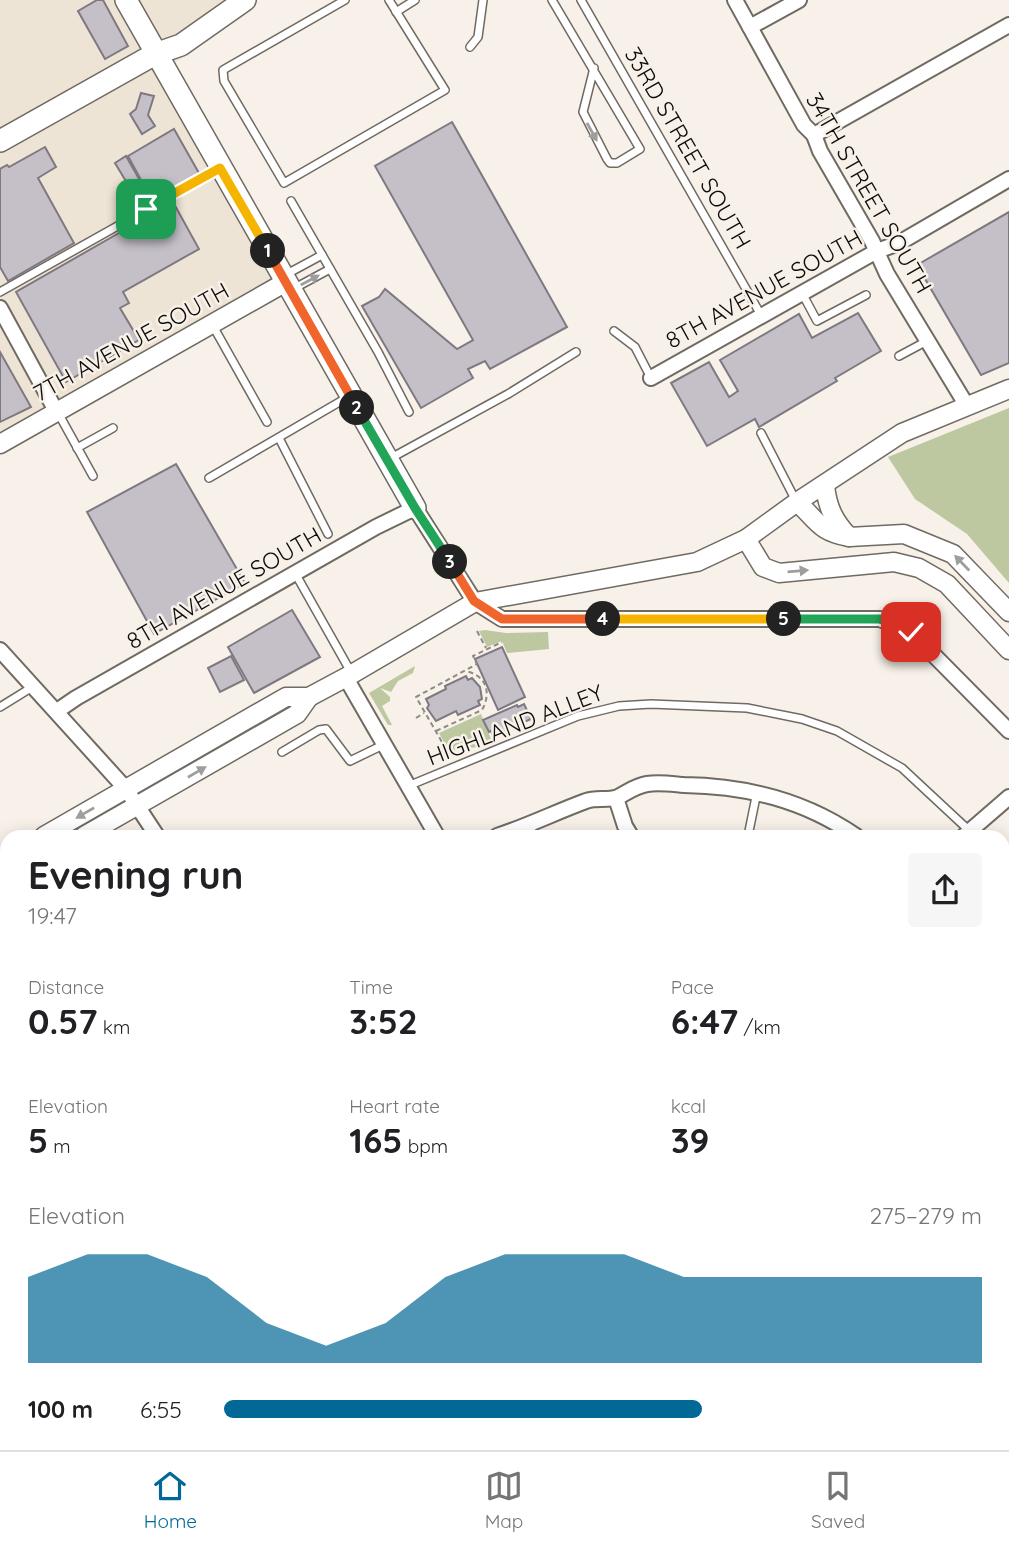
<!DOCTYPE html>
<html lang="en">
<head>
<meta charset="utf-8">
<style>
	body { margin:0; font-family:Quicksand,sans-serif; background:#f6f6f6; color:#202124; height:100vh; display:flex; flex-direction:column; font-size:26px; white-space:nowrap }
	* { box-sizing:border-box; margin:0 }
	p { font-size:23px; color:#757577 }
	.icon { flex:none; width:38px; height:38px; fill:none; stroke:currentColor; stroke-width:2; stroke-linecap:round; stroke-linejoin:round }
	.map { position:relative; flex:1; overflow:hidden }
	.side { position:absolute; left:0px; top:830px; width:1010px; height:621px; display:flex; flex-direction:column; background:#fff; border-radius:21px 21px 0 0; box-shadow:0 4px 18px #0003 }
	.side>* { flex:none }
	.pin { position:absolute; display:grid; place-items:center; width:60px; height:60px; color:#fff; margin:-30px; border-radius:14px; box-shadow:0 4px 10px #0006 }
	.km { position:absolute; width:35px; height:35px; margin:-18px; border-radius:50%; background:#222; color:#fff; font-size:19px; line-height:35px; text-align:center }
	.round { display:grid; place-items:center; flex:none; width:74px; height:74px; border-radius:7px; background:#f6f6f6 }
	.summary { display:flex; align-items:center; justify-content:space-between; height:119px; padding:0 28px }
	h1 { font-size:38px; font-weight:700; line-height:52px }
	.stats { display:grid; grid-template-columns:repeat(3,1fr); gap:10px; height:119px; padding:7px 28px }
	.stats div { display:grid; align-content:center }
	.stats b { font-size:35px; font-weight:700 }
	.stats small { font-size:19px; font-weight:400 }
	.stats p { font-size:19px }
	.chart { height:196px; padding:14px 28px }
	.chart p { display:flex; justify-content:space-between }
	.chart svg { width:100%; height:126px; margin-top:7px; fill:#026896; opacity:.7 }
	ul { padding:0 28px; list-style:none; font-size:23px }
	li { display:grid; grid-template-columns:112px 84px 1fr; align-items:center; height:52px }
	li i { height:18px; border-radius:9px; background:#026896 }
	.dock { display:flex; justify-content:space-around; align-items:center; height:98px; border-top:2px solid #e0e0e0; background:#fff; font-size:19px; color:#757577 }
	.dock a { display:grid; justify-items:center; gap:4px }
	.dock .active { color:#026896 }
	.map>svg:first-child { display:block }
</style>
</head>
<body>
<div class="map">
<svg width="1009" height="1450" viewBox="0 0 1009 1450">
	<rect width="100%" height="100%" fill="#f7f1e9"/>
	<polygon fill="#eee4d5" points="0,0 258,0 160,74 274,278 0,433"/>
	<g fill="#bec8a0">
		<polygon points="1009,408 1009,583 967,534 915,499 888,457"/>
		<polygon points="485,630 506,633 548,632 549,649 507,653 502,641 487,647 479,631"/>
		<polygon points="415,666 413,673 398,681 391,692 380,688 390,697 390,701 382,706 392,725 388,725 369,693"/>
		<polygon points="481,714 491,739 478,747 449,751 439,733"/>
		<polygon points="739,1444 872,1444 877,1450 740,1450"/>
	</g>
	<g fill="#c5c0c8" stroke="#7e7981" stroke-width="2">
		<polygon points="97,0 103,0 128,46 105,59 78,11"/>
		<polygon points="141,93 154,96 148,115 155,126 142,134 130,114 136,109"/>
		<polygon points="452,122 567,327 490,369 485,361 468,369 473,378 421,408 362,306 379,297 385,289 457,349 473,340 375,166"/>
		<polygon points="174,129 200,175 153,202 128,156"/>
		<polygon points="45,147 56,167 38,178 74,243 8,281 0,267 0,169 7,165 9,167"/>
		<polygon points="126,156 152,202 142,208 115,163"/>
		<polygon points="173,202 199,249 123,292 129,303 120,308 139,340 66,382 16,292"/>
		<polygon points="1009,212 1009,363 981,375 917,265"/>
		<polygon points="858,313 881,351 835,378 837,381 759,427 755,419 707,446 671,383 709,362 729,397 738,391 720,360 799,314 812,338"/>
		<polygon points="0,352 31,407 0,422"/>
		<polygon points="176,464 245,583 154,634 87,512"/>
		<polygon points="292,610 320,657 254,693 228,647"/>
		<polygon points="502,647 525,697 498,710 475,659"/>
		<polygon points="231,656 244,680 220,692 208,668"/>
		<polygon points="466,676 468,680 472,678 480,687 482,699 478,701 480,705 458,715 456,711 436,721 427,708 429,705 426,699 446,689 445,686"/>
		<polygon points="524,704 531,719 493,736 491,731 489,732 483,720 517,705 518,707"/>
		<polygon points="188,1444 215,1444 213,1450 187,1450"/>
		<polygon points="283,1444 312,1444 307,1450 278,1450"/>
	</g>
	<g fill="none" stroke-linecap="round" stroke-linejoin="round">
		<defs>
			<g id="service">
				<polyline points="345,0 223,70 224,81 284,183 445,90 389,0"/>
				<polyline points="552,0 640,149 617,163 610,163 607,159 583,112 594,68"/>
				<polyline points="581,0 761,315"/>
				<polyline points="396,12 415,0"/>
				<polyline points="470,47 478,37 483,0"/>
				<polyline points="291,201 378,352 409,412"/>
				<polyline points="285,275 322,255"/>
				<polyline points="293,289 330,269"/>
				<polyline points="0,292 219,169"/>
				<polyline points="802,293 817,321 866,295"/>
				<polyline points="213,326 267,422"/>
				<polyline points="614,331 635,347 651,378"/>
				<polyline points="899,356 927,341"/>
				<polyline points="57,411 93,476"/>
				<polyline points="761,433 796,501"/>
				<polyline points="279,438 328,534"/>
				<polyline points="77,448 113,428"/>
				<polyline points="391,458 508,394 576,352"/>
				<polyline points="209,478 348,397"/>
				<polyline points="295,573 352,674"/>
				<polyline points="0,707 34,686"/>
				<polyline points="282,752 319,730 326,729 350,761 383,745"/>
				<polyline points="408,786 578,716 619,706 651,704 747,708 802,719 837,731 902,768 975,836"/>
				<polyline points="529,826 535,836"/>
				<polyline points="748,836 757,792"/>
				<polyline points="1003,881 1009,894"/>
				<polyline points="0,923 7,920"/>
				<polyline points="0,954 7,967"/>
				<polyline points="0,1029 7,1025"/>
				<polyline points="1003,1220 1009,1205"/>
				<polyline points="11,1444 11,1450"/>
				<polyline points="159,1444 162,1444"/>
				<polyline points="376,1444 388,1450"/>
				<polyline points="695,1444 699,1450"/>
				<polyline points="182,1450 183,1444"/>
				<polyline points="353,1450 358,1444"/>
			</g>
			<g id="minor">
				<polyline points="735,0 804,125 814,135 820,151 872,241 887,274 967,406"/>
				<polyline points="750,27 799,0"/>
				<polyline points="814,135 1009,25"/>
				<polyline points="0,308 56,411"/>
				<polyline points="651,378 877,251 899,243 1009,179"/>
				<polyline points="0,650 126,789 157,836"/>
				<polyline points="346,678 437,836"/>
				<polyline points="57,711 76,698 376,527 415,508 475,602 502,619 880,619 911,632 1009,731"/>
				<polyline points="616,798 625,826 631,836"/>
				<path d="M497 836C528 826 556 812 586 801 596 797 608 801 618 797 628 792 635 786 647 784 659 782 672 784 684 785 747 786 804 800 856 836"/>
				<polyline points="964,836 1009,797"/>
				<polyline points="0,1167 7,1177"/>
				<polyline points="0,1302 7,1297"/>
				<polyline points="0,1425 7,1420"/>
				<polyline points="539,1444 543,1450"/>
				<polyline points="727,1444 728,1450"/>
				<polyline points="883,1444 887,1450"/>
				<polyline points="97,1450 98,1444"/>
				<polyline points="238,1450 240,1444"/>
				<polyline points="484,1450 486,1444"/>
			</g>
			<g id="tertiary">
				<polyline points="0,444 286,282"/>
				<path d="M825 485C827 507 834 521 849 537L904 534 953 554 1009 612"/>
				<path d="M797 502C818 521 818 531 849 537"/>
				<polyline points="746,539 763,567 779,573 894,562 919,568 947,584 1009,650"/>
				<polyline points="44,836 286,697 309,697 352,674 475,602 697,562 746,539 797,502 902,433 1009,389"/>
				<polyline points="84,836 297,714 309,697"/>
				<polyline points="0,862 7,858"/>
				<polyline points="0,885 7,881"/>
				<polyline points="1003,1382 1009,1379"/>
				<polyline points="1003,1401 1009,1398"/>
				<polyline points="919,1450 923,1444"/>
				<polyline points="940,1450 945,1444"/>
			</g>
			<g id="secondary">
				<polyline points="126,0 415,508"/>
				<polyline points="0,141 155,54 181,45 245,0"/>
			</g>
		</defs>
		<use href="#service" stroke="#6f6a62" stroke-width="10"/>
		<use href="#minor" stroke="#6f6a62" stroke-width="18"/>
		<use href="#tertiary" stroke="#6f6a62" stroke-width="21"/>
		<use href="#secondary" stroke="#6f6a62" stroke-width="24"/>
		<g stroke="#8e8a84" stroke-width="2" stroke-dasharray="5 3.5" stroke-linecap="butt">
			<polyline points="477,631 486,648"/>
			<polyline points="416,718 424,713"/>
			<path d="M436 731 482 710C492 692 486 675 465 671"/>
			<polyline points="446,749 416,697 477,664 473,656 502,642"/>
			<polyline points="783,1444 784,1450"/>
			<polyline points="865,1450 867,1447"/>
		</g>
		<use href="#service" stroke="#fff" stroke-width="7"/>
		<use href="#minor" stroke="#fff" stroke-width="14"/>
		<use href="#tertiary" stroke="#fff" stroke-width="18"/>
		<use href="#secondary" stroke="#fff" stroke-width="21"/>
	</g>
	<defs><path id="oneway-solid" d="M-6-.8H1V-3.2L6.5 0L1 3.2V.8H-6Z" transform="scale(1.75)"/></defs>
	<g fill="#9e9e9d">
		<use href="#oneway-solid" transform="translate(592 132) rotate(61)"/>
		<use href="#oneway-solid" transform="translate(310 280) rotate(-28)"/>
		<use href="#oneway-solid" transform="translate(962 563) rotate(-134)"/>
		<use href="#oneway-solid" transform="translate(798 571) rotate(-5)"/>
		<use href="#oneway-solid" transform="translate(197 772) rotate(-30)"/>
		<use href="#oneway-solid" transform="translate(85 813) rotate(150)"/>
	</g>
	<g fill="none" stroke-linecap="round" stroke-linejoin="round">
		<defs>
			<polyline id="split-1" points="146,209 220,168 268,251"/>
			<polyline id="split-2" points="268,251 357,408"/>
			<polyline id="split-3" points="357,408 415,508 450,562"/>
			<polyline id="split-4" points="450,562 474,601 502,619 603,619"/>
			<polyline id="split-5" points="603,619 784,619"/>
			<polyline id="split-6" points="784,619 880,619 911,632"/>
		</defs>
		<use href="#split-1" stroke="#fff" stroke-width="14"/>
		<use href="#split-2" stroke="#fff" stroke-width="14"/>
		<use href="#split-3" stroke="#fff" stroke-width="14"/>
		<use href="#split-4" stroke="#fff" stroke-width="14"/>
		<use href="#split-5" stroke="#fff" stroke-width="14"/>
		<use href="#split-6" stroke="#fff" stroke-width="14"/>
		<use href="#split-1" stroke="#f5b400" stroke-width="9"/>
		<use href="#split-2" stroke="#f0652b" stroke-width="9"/>
		<use href="#split-3" stroke="#22a559" stroke-width="9"/>
		<use href="#split-4" stroke="#f0652b" stroke-width="9"/>
		<use href="#split-5" stroke="#f5b400" stroke-width="9"/>
		<use href="#split-6" stroke="#22a559" stroke-width="9"/>
	</g>
	<g text-anchor="middle" stroke-width="5" stroke-linejoin="round" paint-order="stroke">
		<g font-size="23" fill="#0d0c09" stroke="#f7f1e9">
			<text transform="translate(688 148) rotate(60)" y="8">33RD STREET SOUTH</text>
			<text transform="translate(869 193) rotate(60)" y="8">34TH STREET SOUTH</text>
			<text transform="translate(764 289) rotate(-29)" y="8">8TH AVENUE SOUTH</text>
			<text transform="translate(131 342) rotate(-29)" y="8">7TH AVENUE SOUTH</text>
			<text transform="translate(224 588) rotate(-30)" y="8">8TH AVENUE SOUTH</text>
			<text transform="translate(515 725) rotate(-21)" y="8">HIGHLAND ALLEY</text>
		</g>
	</g>
</svg>
<div class="pin" style="left:146px;top:209px;background:#1e9e55"><svg class="icon" aria-label="arrive" viewBox="0 0 24 24"><path d="M6 21V4h12l-3 4 3 4H6"/></svg></div>
<div class="pin" style="left:911px;top:632px;background:#d93025"><svg class="icon" aria-label="check" viewBox="0 0 24 24"><path d="M5 12l5 5 9-10"/></svg></div>
<b class="km" style="left:268px;top:251px">1</b>
<b class="km" style="left:357px;top:408px">2</b>
<b class="km" style="left:450px;top:562px">3</b>
<b class="km" style="left:603px;top:619px">4</b>
<b class="km" style="left:784px;top:619px">5</b>
<section class="side">
<div class="summary"><div><h1>Evening run</h1><p>19:47</p></div><a class="round"><svg class="icon" aria-label="share" viewBox="0 0 24 24"><path d="M12 15V3M7 8l5-5 5 5M5 13v7h14v-7"/></svg></a></div>
<div class="stats">
<div><p>Distance</p><b>0.57<small> km</small></b></div>
<div><p>Time</p><b>3:52</b></div>
<div><p>Pace</p><b>6:47<small> /km</small></b></div>
</div>
<div class="stats">
<div><p>Elevation</p><b>5<small> m</small></b></div>
<div><p>Heart rate</p><b>165<small> bpm</small></b></div>
<div><p>kcal</p><b>39</b></div>
</div>
<div class="chart"><p><span>Elevation</span>275–279 m</p>
<svg viewBox="0 0 160 44" preserveAspectRatio="none"><path d="M0 44V14L10 6L20 6L30 14L40 30L50 38L60 30L70 14L80 6L90 6L100 6L110 14L120 14L130 14L140 14L150 14L160 14V44z"/></svg>
</div>
<ul>
<li><b>100 m</b>6:55<i style="width:63%"></i></li>
</ul>
</section>
</div>
<nav class="dock">
<a class="active"><svg class="icon" aria-label="home" viewBox="0 0 24 24"><path d="M3 11l9-7 9 7M6 9v11h12V9"/></svg>Home</a>
<a><svg class="icon" aria-label="map" viewBox="0 0 24 24"><path d="M3 6l6-2 6 2 6-2v14l-6 2-6-2-6 2zM9 4v14M15 6v14"/></svg>Map</a>
<a><svg class="icon" aria-label="saved" viewBox="0 0 24 24"><path d="M7 4h10v16l-5-4-5 4z"/></svg>Saved</a>
</nav>
</body>
</html>
